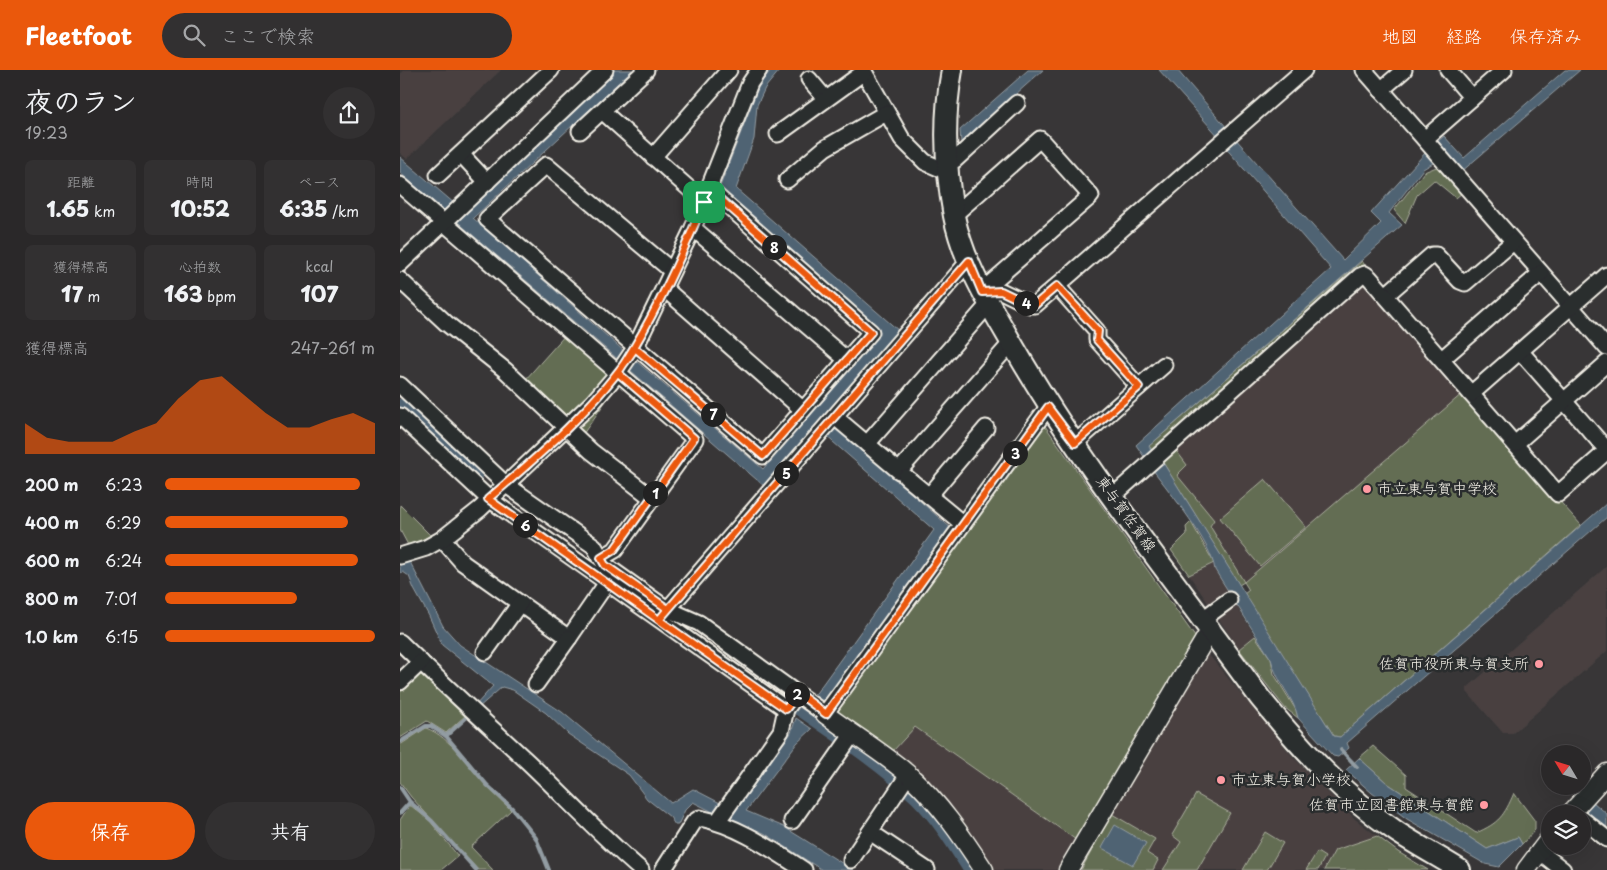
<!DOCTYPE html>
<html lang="ja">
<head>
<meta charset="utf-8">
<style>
	body { margin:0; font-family:"Playpen Sans","Klee One",sans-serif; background:#323031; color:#f1f3f6; height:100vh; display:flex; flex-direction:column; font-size:19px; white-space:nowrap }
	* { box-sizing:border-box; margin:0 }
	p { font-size:16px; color:#a5a6a8 }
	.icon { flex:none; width:28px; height:28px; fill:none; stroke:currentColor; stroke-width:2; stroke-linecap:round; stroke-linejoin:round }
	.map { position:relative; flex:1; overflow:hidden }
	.side { display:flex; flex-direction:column; background:#2a2829; width:400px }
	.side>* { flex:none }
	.needle { width:32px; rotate:308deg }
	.tools { position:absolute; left:1141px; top:675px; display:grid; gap:10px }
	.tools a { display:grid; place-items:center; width:50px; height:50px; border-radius:50%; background:#2a2829; box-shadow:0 5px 20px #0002,0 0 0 1px #464446; font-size:25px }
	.pin { position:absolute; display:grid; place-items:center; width:42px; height:42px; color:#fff; margin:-21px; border-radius:10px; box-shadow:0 2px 8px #0006 }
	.km { position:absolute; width:25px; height:25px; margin:-12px; border-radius:50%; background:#222; color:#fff; font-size:14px; line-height:25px; text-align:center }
	.round { display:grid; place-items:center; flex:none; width:52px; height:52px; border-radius:26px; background:#323031 }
	.head { display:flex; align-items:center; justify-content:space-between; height:85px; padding:0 25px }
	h1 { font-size:28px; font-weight:800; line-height:38px }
	.stats { display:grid; grid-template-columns:repeat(3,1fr); gap:8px; height:85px; padding:5px 25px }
	.stats div { display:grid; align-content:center; border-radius:8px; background:#323031; text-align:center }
	.stats b { font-size:21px; font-weight:800 }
	.stats small { font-size:14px; font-weight:400 }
	.stats p { font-size:14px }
	.chart { height:140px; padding:10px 25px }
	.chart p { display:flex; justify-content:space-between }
	.chart svg { width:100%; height:90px; margin-top:5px; fill:#ea580c; opacity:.7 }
	.cta { display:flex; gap:10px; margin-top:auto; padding:10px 25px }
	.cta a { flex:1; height:58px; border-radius:30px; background:#ea580c; color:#fff; font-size:20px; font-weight:800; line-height:58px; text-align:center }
	.cta a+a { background:#323031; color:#f1f3f6 }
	ul { padding:0 25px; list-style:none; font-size:16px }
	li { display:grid; grid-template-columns:80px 60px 1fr; align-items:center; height:38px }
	li i { height:12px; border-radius:6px; background:#ea580c }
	header { display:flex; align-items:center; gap:30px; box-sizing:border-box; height:70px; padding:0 25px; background:#ea580c; color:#fff }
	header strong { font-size:24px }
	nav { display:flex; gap:28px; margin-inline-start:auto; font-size:18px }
	.search { width:350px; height:45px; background:#323031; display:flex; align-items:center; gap:12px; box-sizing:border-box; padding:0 18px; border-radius:28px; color:#a5a6a8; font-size:19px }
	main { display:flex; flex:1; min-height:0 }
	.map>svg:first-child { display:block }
</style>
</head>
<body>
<header>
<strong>Fleetfoot</strong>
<div class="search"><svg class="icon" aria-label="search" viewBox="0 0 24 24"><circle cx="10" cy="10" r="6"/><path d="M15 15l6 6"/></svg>ここで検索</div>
<nav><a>地図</a><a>経路</a><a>保存済み</a></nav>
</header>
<main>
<section class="side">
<div class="head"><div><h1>夜のラン</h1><p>19:23</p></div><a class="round"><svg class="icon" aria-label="share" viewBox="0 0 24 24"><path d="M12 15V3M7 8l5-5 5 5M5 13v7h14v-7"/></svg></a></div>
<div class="stats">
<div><p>距離</p><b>1.65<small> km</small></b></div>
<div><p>時間</p><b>10:52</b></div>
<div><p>ペース</p><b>6:35<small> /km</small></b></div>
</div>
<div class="stats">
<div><p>獲得標高</p><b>17<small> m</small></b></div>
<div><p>心拍数</p><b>163<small> bpm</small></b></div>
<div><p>kcal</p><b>107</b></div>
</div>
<div class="chart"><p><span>獲得標高</span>247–261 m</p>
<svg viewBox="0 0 160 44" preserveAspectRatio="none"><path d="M0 44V29L10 36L20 38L30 38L40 38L50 33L60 29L70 17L80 8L90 6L100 15L110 24L120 31L130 31L140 27L150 24L160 29V44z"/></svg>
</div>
<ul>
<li><b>200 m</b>6:23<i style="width:93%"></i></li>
<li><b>400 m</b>6:29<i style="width:87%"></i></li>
<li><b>600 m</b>6:24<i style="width:92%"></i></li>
<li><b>800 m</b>7:01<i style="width:63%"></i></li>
<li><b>1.0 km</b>6:15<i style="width:100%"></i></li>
</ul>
<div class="cta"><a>保存</a><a>共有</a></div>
</section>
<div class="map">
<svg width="1207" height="800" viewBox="0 0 1207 800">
	<rect width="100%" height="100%" fill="#383637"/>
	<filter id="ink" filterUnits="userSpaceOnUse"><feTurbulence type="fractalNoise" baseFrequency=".02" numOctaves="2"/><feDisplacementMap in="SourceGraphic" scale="10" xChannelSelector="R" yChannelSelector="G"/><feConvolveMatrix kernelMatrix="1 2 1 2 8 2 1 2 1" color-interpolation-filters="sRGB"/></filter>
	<g filter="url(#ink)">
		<g fill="#484141">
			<polygon points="5,0 101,0 7,89 0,83 0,4"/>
			<polygon points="964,211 1177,452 849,521 766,387"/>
			<polygon points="814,493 815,500 855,566 839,579 789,505"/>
			<polygon points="1207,496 1207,581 1113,663 1103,663 1067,622 1067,618"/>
			<polygon points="804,579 894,688 955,749 998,782 1028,800 673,800"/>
			<polygon points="514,656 679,772 661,800 589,800 592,797 551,738 523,708 493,681"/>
		</g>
		<g fill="#636d53" stroke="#acaf9e">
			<polygon points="1039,96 1063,122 1056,128 1034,110 1017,125 1005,153 994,140 1024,102"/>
			<polygon points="962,191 966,197 753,382 749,376"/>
			<polygon points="167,263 211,301 194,323 166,348 125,310"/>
			<polygon points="1063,323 1181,455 940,667 934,666 844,524 849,520 844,512 839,515 762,391 775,379 787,395 777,405 814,450 810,456 844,512"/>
			<polygon points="210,325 181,367 175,361 178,354"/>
			<polygon points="643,353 798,571 679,772 515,657 493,681 433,639"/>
			<polygon points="865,409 906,457 860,496 820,448"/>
			<polygon points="0,435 31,466 8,475 0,460"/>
			<polygon points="791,452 814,493 789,505 771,480 787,464 786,457"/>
			<polygon points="855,566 871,589 874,604 896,640 898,648 885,638 839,579"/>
			<polygon points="21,602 66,645 46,663 27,651 0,668 0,618"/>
			<path d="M26 658C51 667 68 697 86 715 94 724 103 732 111 740L71 777 93 800H78L11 727 0 712V675Z"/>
			<path d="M973 676 1006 705V717L1076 763C1099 753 1104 746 1114 723L1135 751V760L1122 774 1118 767 1087 779 987 713 959 688Z"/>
			<polygon points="796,724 830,743 797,800 763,800 781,772 772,765"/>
			<polygon points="10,735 30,751 58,786 41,800 0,800 0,750"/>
			<polygon points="712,744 755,769 747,783 758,790 753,800 681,800"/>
			<polygon points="865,762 883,773 867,800 843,800"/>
			<polygon points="977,766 998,782 1028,800 924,800 935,780"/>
			<polygon points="917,782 925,787 918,800 906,800"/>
		</g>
		<g fill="#506373" stroke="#929ca2">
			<polygon points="214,0 232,0 73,148 225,282 220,291 54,149"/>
			<polygon points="371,0 380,0 365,18 357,35 354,69 336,119 499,261 364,416 230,300 236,291 363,399 480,263 319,119 360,13"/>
			<polygon points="628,0 643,0 561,73 560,60"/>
			<polygon points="759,0 777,0 828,59 820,68"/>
			<polygon points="1165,0 1180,0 1061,102 1036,73 1044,66 1064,88"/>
			<polygon points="834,67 943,190 981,153 971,143 1026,82 1035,92 1023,99 989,143 1002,155 749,376 753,382 745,388 736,375 931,199 824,76"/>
			<polygon points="0,87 55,134 46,142 0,103"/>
			<polygon points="433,355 552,459 425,634 418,631 414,626 534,460 425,365"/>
			<path d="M762 391 934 666 940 667 1207 433V447L947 673 949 678 938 687 933 686 898 648C894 627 876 612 871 589L815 500C811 472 771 424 753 400Z"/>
			<polygon points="9,490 43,556 60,575 162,642 271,733 293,719 322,734 315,743 293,732 285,740 278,755 275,755 270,747 247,729 229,705 168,664 146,643 113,620 102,617 78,638 75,636 93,616 42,575 29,546 14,519 9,506 3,502 0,503 0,492"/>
			<polygon points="396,648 412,659 397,673 346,741 384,757 453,800 422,800 364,763 327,748 391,663"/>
			<polygon points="959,688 987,713 1087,779 1118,767 1122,774 1099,797 1085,794 1007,749 972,723 946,700"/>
			<polygon points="1193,732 1207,744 1207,763 1183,743"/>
			<polygon points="715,755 746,773 733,795 702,778"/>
		</g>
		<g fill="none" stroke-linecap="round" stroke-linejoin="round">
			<g stroke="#929ca2" stroke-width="4">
				<polyline points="46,666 67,647"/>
				<polyline points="0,672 26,656 31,656 46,666 87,715 112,738 136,768 149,800"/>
				<polyline points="941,680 957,697"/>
				<polyline points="0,717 10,732 0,743"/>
				<polyline points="10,732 32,751 76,800"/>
			</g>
			<g stroke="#506373" stroke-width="12">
				<polyline points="0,335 76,407"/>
				<path d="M382 628C428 660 477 691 517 729 538 750 553 775 569 800"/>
			</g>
			<defs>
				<g id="minor">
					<polyline points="463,0 502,69 525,92 548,102"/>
					<polyline points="964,0 1207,278"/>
					<polyline points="1048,0 1072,28"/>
					<polyline points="409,9 425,28"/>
					<polyline points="981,20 1004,0"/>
					<polyline points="202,41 304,132"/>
					<polyline points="180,61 246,0"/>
					<polyline points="378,64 464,2"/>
					<polyline points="1025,69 1104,0"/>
					<polyline points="61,84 87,112"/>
					<polyline points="253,87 329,0"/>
					<polyline points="547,92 555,90 617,33"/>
					<polyline points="38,105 151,0"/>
					<polyline points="387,110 425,78 486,43"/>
					<polyline points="0,115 295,369 215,480 201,488"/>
					<polyline points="554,145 640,69 691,126 582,221"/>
					<polyline points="293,158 447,290"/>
					<polyline points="0,194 205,0"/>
					<polyline points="272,201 146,95 87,149 363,386 471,262 310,120"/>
					<polyline points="0,210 46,253 105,300 191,381 252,428"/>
					<polyline points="657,216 697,261 697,270 739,317"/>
					<polyline points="265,219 403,340"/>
					<polyline points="582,221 601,221 630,235 635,235 904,0"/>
					<polyline points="986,225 1032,185 1036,185 1060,211 1065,213 1113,172"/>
					<polyline points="1120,281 1207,380"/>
					<polyline points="1042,289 1141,203"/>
					<polyline points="0,315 105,414 194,476 205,495 267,539 299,553 425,644 648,337"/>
					<polyline points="1071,324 1158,424 1207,381"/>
					<polyline points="0,346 89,429 386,639"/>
					<polyline points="435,347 499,401 611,273"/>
					<polyline points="675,373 764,295"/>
					<polyline points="467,374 589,234"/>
					<polyline points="1115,374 1207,293"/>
					<polyline points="506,407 563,454"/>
					<polyline points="529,426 586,358"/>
					<polyline points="713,426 960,206 965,204 969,207 1071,324 1207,205"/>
					<polyline points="42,469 63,493 169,568 206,514"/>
					<polyline points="0,486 26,478 42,469 80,439 193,332 218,303 235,278 293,158 350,13 359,0"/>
					<polyline points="262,546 569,191"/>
					<polyline points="803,549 829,530"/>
					<path d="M0 572C42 613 85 652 128 692 166 728 201 766 241 800"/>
					<polyline points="85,582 120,533"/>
					<polyline points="0,612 21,592"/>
					<polyline points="136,614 169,568"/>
					<polyline points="1182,749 1207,769"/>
					<polyline points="392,751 452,665"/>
					<polyline points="317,752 381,661 386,639 392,631"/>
					<polyline points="470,762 527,800"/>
					<polyline points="1139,781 1163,800"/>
					<polyline points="451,790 508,705"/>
					<path d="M263 800 294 752 300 748C339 756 371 779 404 800"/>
				</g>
				<g id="tertiary">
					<path d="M425 644C453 665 484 683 510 706 540 734 562 766 584 800"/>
					<polyline points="1170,744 1207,703"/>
					<polyline points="668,800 811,559"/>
					<polyline points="1126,800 1150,768"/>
				</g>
				<path id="secondary" d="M552 0C543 48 545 98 554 146 564 195 591 237 615 279 686 402 777 513 860 628 900 677 944 726 997 762 1017 775 1039 787 1060 800"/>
			</defs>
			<use href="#minor" stroke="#f4f1e8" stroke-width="19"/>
			<use href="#tertiary" stroke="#f4f1e8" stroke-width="21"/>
			<use href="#secondary" stroke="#f4f1e8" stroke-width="24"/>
			<use href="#minor" stroke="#2a2d2e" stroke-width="15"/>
			<use href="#tertiary" stroke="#2a2d2e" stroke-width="18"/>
			<use href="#secondary" stroke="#2a2d2e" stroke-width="20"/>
		</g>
	</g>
	<g fill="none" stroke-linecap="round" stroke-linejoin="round" filter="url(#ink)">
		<defs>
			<path id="route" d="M304 132C280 191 253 250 218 303L294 368 214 480 201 488 205 495 268 539 259 550 386 639 398 623 426 644 648 337 675 373 739 317 697 270 698 261 657 216 635 235H630L601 221 582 222 569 191 259 550 88 429C141 384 197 336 235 278L363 386 471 262 310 120 304 132"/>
		</defs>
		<use href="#route" stroke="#fff" stroke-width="10"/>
		<use href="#route" stroke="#ea580c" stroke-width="6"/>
	</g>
	<g fill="#ff9aa2" stroke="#2a2d2e" stroke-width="2">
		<circle cx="967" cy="419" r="5"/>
		<circle cx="1139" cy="594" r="5"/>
		<circle cx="821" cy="710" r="5"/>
		<circle cx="1084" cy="735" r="5"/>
	</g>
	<g text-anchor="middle" stroke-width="5" stroke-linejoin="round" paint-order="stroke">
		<g font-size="15" fill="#f4f1e8" stroke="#2a2d2e" text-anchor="start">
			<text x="977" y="424">市立東与賀中学校</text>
			<text x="1129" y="599" text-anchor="end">佐賀市役所東与賀支所</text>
			<text x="831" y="715">市立東与賀小学校</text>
			<text x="1074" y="740" text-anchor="end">佐賀市立図書館東与賀館</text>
		</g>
		<g font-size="15" fill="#f4f1e8" stroke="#2a2d2e">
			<text transform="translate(726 444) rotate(54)" y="5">東与賀佐賀線</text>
		</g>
	</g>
</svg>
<div class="tools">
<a><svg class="needle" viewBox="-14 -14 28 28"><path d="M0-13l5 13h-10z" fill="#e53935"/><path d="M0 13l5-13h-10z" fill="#a5a6a8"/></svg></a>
<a><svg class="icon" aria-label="layers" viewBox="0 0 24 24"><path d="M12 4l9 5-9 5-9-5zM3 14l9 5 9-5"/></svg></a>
</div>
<div class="pin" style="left:304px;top:132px;background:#1e9e55"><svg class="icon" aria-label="arrive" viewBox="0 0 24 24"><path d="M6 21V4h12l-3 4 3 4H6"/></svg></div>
<b class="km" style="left:255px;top:423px">1</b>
<b class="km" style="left:397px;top:624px">2</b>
<b class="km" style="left:615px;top:383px">3</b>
<b class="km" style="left:626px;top:233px">4</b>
<b class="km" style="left:386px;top:403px">5</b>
<b class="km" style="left:125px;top:455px">6</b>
<b class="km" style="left:313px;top:344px">7</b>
<b class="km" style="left:374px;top:177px">8</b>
</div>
</main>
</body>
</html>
